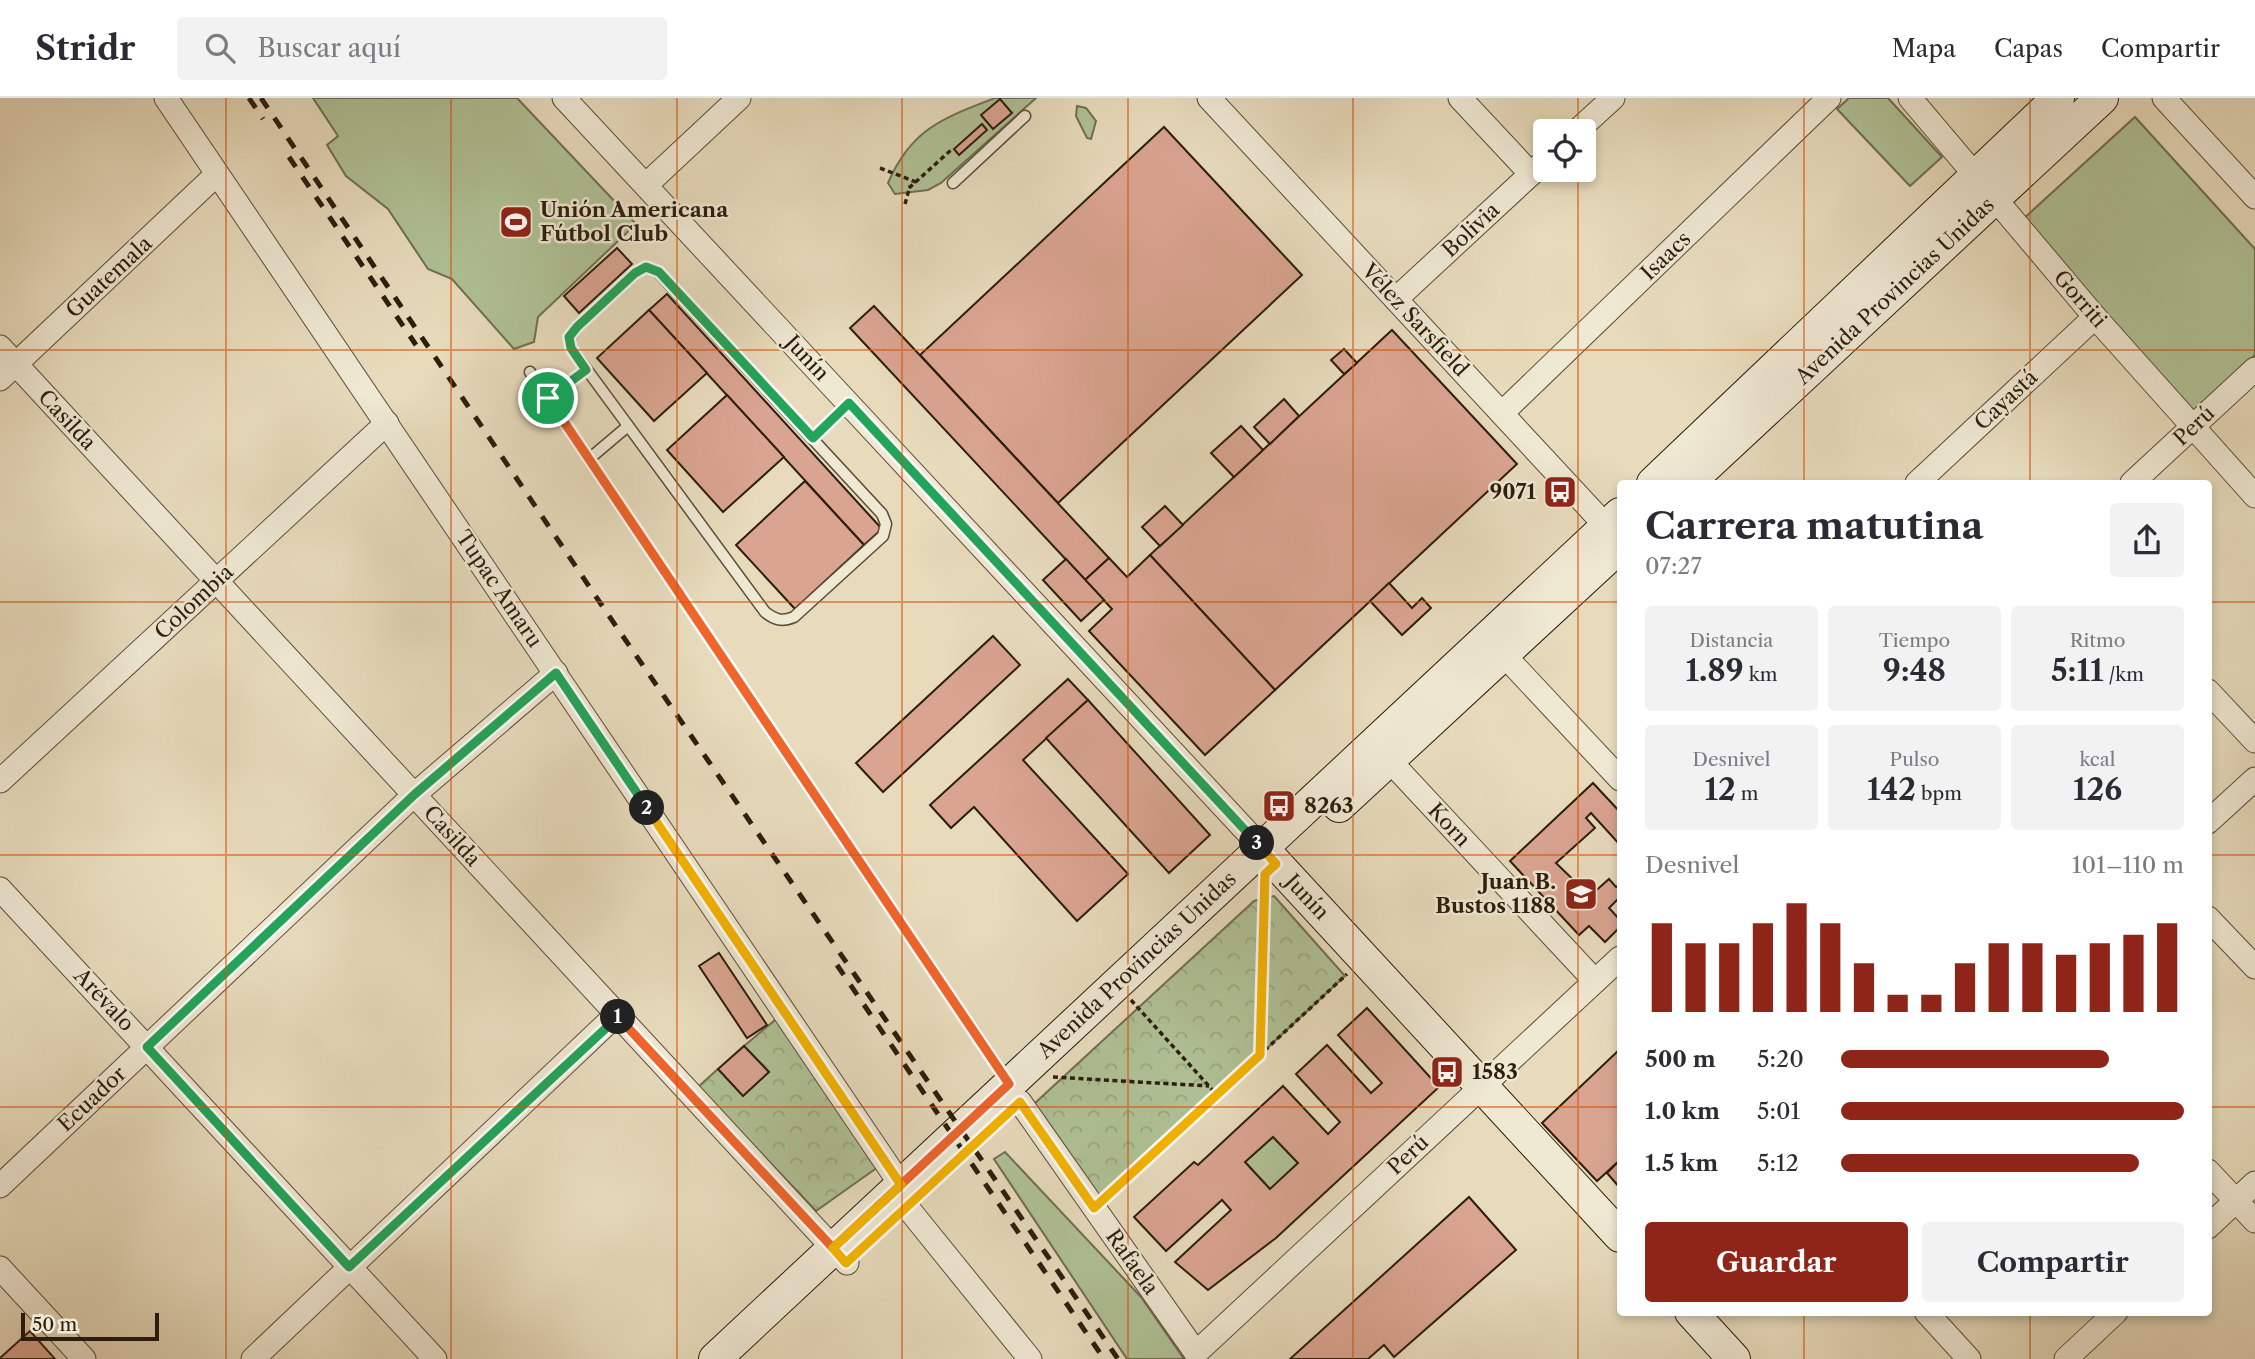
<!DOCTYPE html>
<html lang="es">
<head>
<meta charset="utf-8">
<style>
	body { margin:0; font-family:"Libre Caslon Text",serif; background:#f2f2f3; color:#2b2b33; height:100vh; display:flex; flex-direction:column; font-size:26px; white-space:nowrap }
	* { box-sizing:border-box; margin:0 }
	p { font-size:23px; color:#7c7c81 }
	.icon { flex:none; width:38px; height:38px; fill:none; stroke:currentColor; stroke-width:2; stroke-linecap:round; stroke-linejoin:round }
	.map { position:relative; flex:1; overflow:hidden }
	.panel { position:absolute; left:1617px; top:382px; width:595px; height:836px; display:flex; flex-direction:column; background:#fff; border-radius:7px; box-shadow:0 4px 10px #0003 }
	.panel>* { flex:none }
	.tools { position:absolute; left:1533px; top:21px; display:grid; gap:14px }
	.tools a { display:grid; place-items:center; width:63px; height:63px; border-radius:7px; background:#fff; box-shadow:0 4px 10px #0003; font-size:35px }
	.scale { position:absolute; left:21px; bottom:18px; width:138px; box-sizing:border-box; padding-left:7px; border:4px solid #2c1d0d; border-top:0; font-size:19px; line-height:24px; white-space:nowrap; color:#2c1d0d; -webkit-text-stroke:5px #efe8d3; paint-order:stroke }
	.pin { position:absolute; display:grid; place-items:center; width:60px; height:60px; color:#fff; margin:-30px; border:4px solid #fff; border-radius:50%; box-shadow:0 2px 7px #0007 }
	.km { position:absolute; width:35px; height:35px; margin:-18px; border-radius:50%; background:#222; color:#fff; font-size:19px; line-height:35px; text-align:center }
	.round { display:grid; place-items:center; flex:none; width:74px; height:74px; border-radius:7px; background:#f2f2f3 }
	.headline { display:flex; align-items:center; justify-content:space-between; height:119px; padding:0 28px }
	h1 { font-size:38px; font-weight:700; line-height:52px }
	.metrics { display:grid; grid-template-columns:repeat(3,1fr); gap:10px; height:119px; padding:7px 28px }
	.metrics div { display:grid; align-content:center; border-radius:7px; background:#f2f2f3; text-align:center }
	.metrics b { font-size:30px; font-weight:700 }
	.metrics small { font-size:19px; font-weight:400 }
	.metrics p { font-size:19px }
	.chart { height:196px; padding:14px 28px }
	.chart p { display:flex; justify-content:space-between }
	.chart svg { width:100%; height:126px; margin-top:7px; stroke:#8f2418; stroke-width:6 }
	.cta { display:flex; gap:14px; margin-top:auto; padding:14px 28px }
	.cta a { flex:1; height:80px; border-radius:7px; background:#8f2418; color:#fff; font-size:28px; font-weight:700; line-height:80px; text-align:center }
	.cta a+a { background:#f2f2f3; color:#2b2b33 }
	ul { padding:0 28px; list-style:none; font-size:23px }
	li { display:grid; grid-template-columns:112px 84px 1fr; align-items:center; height:52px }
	li i { height:18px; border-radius:9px; background:#8f2418 }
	header { display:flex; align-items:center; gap:42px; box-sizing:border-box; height:98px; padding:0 35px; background:#fff; border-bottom:2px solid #e1e1e2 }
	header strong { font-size:33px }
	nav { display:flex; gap:38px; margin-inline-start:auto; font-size:24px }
	.search { width:490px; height:63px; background:#f2f2f3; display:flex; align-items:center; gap:18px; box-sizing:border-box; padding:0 24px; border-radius:7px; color:#7c7c81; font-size:26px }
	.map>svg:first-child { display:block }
</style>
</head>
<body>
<header>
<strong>Stridr</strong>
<div class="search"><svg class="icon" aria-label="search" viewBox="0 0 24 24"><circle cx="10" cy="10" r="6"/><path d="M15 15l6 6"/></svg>Buscar aquí</div>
<nav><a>Mapa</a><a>Capas</a><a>Compartir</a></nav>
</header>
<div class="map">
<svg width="2255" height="1261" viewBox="0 0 2255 1261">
	<defs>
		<pattern id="forest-crowns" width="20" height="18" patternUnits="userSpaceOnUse" patternTransform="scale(1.75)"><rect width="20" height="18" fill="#afc195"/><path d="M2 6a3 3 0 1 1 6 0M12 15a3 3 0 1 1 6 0" fill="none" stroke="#97a57f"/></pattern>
	</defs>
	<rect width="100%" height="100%" fill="#e7dbbc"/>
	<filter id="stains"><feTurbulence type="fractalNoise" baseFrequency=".00286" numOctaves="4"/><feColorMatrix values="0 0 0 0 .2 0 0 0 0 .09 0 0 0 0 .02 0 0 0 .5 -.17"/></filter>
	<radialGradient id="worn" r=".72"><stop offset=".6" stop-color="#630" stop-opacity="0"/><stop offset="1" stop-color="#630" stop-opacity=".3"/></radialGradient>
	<g fill="#afc195" stroke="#6e6f51" stroke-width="2">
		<polygon points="313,0 517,0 636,126 538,219 534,244 514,251 452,181 428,171 388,111 346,78 327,47 338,38"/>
		<path d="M995 0H1036L941 85 928 92 895 96 888 85C911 31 943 20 995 0Z"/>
		<polygon points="1849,0 1888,0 1942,59 1910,88 1837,11"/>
		<polygon points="1077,8 1086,10 1096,23 1091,41 1087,40 1076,18"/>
		<polygon points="2135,19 2255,151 2255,257 2194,315 2022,122"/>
		<polygon points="1273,1039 1298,1065 1270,1091 1245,1064"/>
		<polygon points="1005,1054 1141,1199 1184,1261 1127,1261 994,1061"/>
	</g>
	<g fill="url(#forest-crowns)" stroke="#6e6f51" stroke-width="2">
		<polygon points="1274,798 1345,878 1102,1103 1034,1006 1254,803"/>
		<polygon points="781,917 878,1069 816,1113 698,989 718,971 743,997 769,974 744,948"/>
	</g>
	<g fill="#d9a490" stroke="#2c1d0d" stroke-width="2" fill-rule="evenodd">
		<polygon points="1000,1 1012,15 993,31 981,17"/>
		<polygon points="982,26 987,32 959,57 954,51"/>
		<polygon points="1164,29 1302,177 1058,405 920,257"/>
		<polygon points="617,150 632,166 579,215 564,198"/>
		<polygon points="667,196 882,431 864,447 649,212"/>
		<polygon points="874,208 1109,460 1085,482 850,230"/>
		<polygon points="649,212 707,275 654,323 597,260"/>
		<polygon points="1392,232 1517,366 1275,592 1150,457"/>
		<polygon points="1344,251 1357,265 1344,276 1331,262"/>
		<polygon points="727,297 784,359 723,414 667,352"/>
		<polygon points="1284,301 1299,318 1270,346 1254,329"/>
		<polygon points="1241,328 1263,352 1234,379 1211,355"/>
		<polygon points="805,383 864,447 795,511 736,447"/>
		<polygon points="1165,408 1183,427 1160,448 1142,429"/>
		<polygon points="1150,457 1275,592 1205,657 1089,533 1112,511 1085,482 1109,460 1127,479"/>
		<polygon points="1066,461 1104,502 1081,523 1043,482"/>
		<polygon points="1389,485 1412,510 1422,500 1431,510 1402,537 1370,503"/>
		<polygon points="993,538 1020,567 883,694 856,665"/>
		<polygon points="1068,581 1088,602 1023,662 1128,776 1077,823 974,709 951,730 930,707"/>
		<polygon points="1088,602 1210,737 1169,775 1046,640"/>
		<polygon points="1593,685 1620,714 1620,747 1591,715 1586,720 1595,730 1556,765 1590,798 1609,781 1616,789 1620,786 1620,799 1609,810 1620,822 1620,829 1605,844 1589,828 1579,837 1510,763"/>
		<polygon points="719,855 767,927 747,940 699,868"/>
		<path d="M1367 910 1439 989 1276 1140 1208 1192 1175 1164 1231 1112 1222 1102 1166 1153 1134 1119 1194 1064 1198 1067 1283 988 1328 1036 1340 1024 1296 976 1327 947 1371 995 1382 985 1338 937ZM1273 1039 1298 1065 1270 1091 1245 1064Z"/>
		<polygon points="744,948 769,974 743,998 718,971"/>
		<polygon points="1620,951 1620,1062 1597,1083 1542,1025"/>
		<polygon points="1620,1062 1620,1090 1607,1075"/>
		<polygon points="1469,1099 1516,1152 1394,1259 1384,1247 1368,1261 1290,1261"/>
		<polygon points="30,1233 55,1261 0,1261 0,1260"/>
	</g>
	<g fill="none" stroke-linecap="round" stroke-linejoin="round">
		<defs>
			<g id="service">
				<polyline points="953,85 1025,18"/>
				<path d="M646 169 658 174 882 416 886 426 883 438 794 519C782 524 775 522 765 514L571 250 570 239 577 229 635 175Z"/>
				<polyline points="530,274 1008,984"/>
				<polyline points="549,300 586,272"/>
				<polyline points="813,340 849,305"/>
				<polyline points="589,361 628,328"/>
			</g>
			<g id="minor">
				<polyline points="166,0 901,1087"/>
				<polyline points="564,0 1262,750"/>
				<polyline points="1209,0 1607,429"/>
				<polyline points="1460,0 1531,76"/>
				<polyline points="1910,0 2095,219 2255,398"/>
				<polyline points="2164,0 2255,99"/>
				<polyline points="1577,33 1613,0"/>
				<polyline points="646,87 739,0"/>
				<polyline points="1396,201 1545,63"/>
				<polyline points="0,249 847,1165"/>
				<polyline points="0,281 217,76"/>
				<polyline points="1502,315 1829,0"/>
				<polyline points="1917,385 2095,219"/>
				<polyline points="2132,385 2255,271"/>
				<polyline points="1503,556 1620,681"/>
				<polyline points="2208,593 2255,643"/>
				<polyline points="1389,662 1595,883"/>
				<polyline points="0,683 387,325"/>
				<polyline points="2208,724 2255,681"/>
				<polyline points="0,791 435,1261"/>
				<polyline points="2208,820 2255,869"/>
				<polyline points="1020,1004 1196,1255 1620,860"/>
				<polyline points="2208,1073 2255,1123"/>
				<polyline points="0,1088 415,696 556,575"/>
				<polyline points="907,1109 1030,1261"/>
				<polyline points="2208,1129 2255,1085"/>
				<polyline points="0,1170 84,1261"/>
				<polyline points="1926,1214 1969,1261"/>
				<polyline points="253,1261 616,917"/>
				<polyline points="2066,1261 2116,1214"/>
			</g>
			<g id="secondary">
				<polyline points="1653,385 2058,0"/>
				<polyline points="1688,385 2102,0"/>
				<polyline points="1339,708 1620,448"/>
				<polyline points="1262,750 1620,1138"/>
				<polyline points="1691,1214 1734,1261"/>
				<polyline points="715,1261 1620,416"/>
			</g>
		</defs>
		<use href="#service" stroke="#5b4c39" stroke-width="13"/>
		<use href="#minor" stroke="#5b4c39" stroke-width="25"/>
		<use href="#secondary" stroke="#2c1d0d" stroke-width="34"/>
		<g stroke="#2c1d0d" stroke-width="3.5" stroke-dasharray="5 3.5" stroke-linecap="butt">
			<polyline points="880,70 916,84"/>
			<polyline points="909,90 951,52"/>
			<polyline points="905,106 910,88"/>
			<polyline points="1131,902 1217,997"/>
			<polyline points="1260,957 1265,788"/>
			<polyline points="1053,979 1209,988"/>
			<polyline points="1109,1097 1347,876"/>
		</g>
		<use href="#service" stroke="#efe8d3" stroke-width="10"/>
		<use href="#minor" stroke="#efe8d3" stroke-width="23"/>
		<use href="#secondary" stroke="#efe8d3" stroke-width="32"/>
		<g stroke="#2c1d0d" stroke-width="5" stroke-dasharray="12 12" stroke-linecap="butt">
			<polyline points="249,0 263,21"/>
			<polyline points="261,0 607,515 1118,1261"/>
			<polyline points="289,59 416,247"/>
			<polyline points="837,867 1104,1261"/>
		</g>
	</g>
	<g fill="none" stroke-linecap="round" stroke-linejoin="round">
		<defs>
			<polyline id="split-1" points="548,300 1009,986 833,1150 618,919"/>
			<polyline id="split-2" points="618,919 349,1169 147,949 415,696 556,575 647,710"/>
			<polyline id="split-3" points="647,710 901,1087 833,1150 846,1165 1020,1004 1094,1110 1260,957 1265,776 1276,766 1257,745"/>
			<polyline id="split-4" points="548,300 586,272 571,250 569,239 577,229 635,175 646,169 659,174 813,340 849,305 1257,745"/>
		</defs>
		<use href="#split-1" stroke="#fff" stroke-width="14"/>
		<use href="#split-2" stroke="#fff" stroke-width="14"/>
		<use href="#split-3" stroke="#fff" stroke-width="14"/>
		<use href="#split-4" stroke="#fff" stroke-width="14"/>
		<use href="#split-1" stroke="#f0652b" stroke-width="9"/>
		<use href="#split-2" stroke="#22a559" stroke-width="9"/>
		<use href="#split-3" stroke="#f5b400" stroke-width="9"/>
		<use href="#split-4" stroke="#22a559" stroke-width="9"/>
	</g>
	<path fill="none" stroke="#d5530c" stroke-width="2" stroke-opacity="0.55" d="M226 0V1261M451 0V1261M677 0V1261M902 0V1261M1128 0V1261M1353 0V1261M1578 0V33M1804 0V385M2030 0V385M1578 72V1261M0 252H2255M0 504H1620M2208 504H2255M0 757H1620M2208 757H2255M0 1009H1620M2208 1009H2255M1804 1214V1261M2030 1214V1261"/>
	<defs>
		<symbol id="stadium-square" viewBox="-11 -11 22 22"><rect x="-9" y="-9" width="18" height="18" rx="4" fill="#8f2418" stroke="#efe8d3"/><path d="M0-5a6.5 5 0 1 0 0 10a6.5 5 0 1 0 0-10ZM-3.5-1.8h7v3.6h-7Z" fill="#fff"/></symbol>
		<symbol id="bus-square" viewBox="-11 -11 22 22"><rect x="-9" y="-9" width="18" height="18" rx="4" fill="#8f2418" stroke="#efe8d3"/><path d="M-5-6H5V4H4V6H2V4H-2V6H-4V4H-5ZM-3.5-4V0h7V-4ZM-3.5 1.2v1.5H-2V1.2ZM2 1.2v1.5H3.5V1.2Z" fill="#fff"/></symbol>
		<symbol id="school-square" viewBox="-11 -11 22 22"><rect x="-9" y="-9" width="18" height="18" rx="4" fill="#8f2418" stroke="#efe8d3"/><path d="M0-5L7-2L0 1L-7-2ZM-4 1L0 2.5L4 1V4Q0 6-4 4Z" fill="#fff"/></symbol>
	</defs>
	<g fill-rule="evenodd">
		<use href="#stadium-square" x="497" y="105" width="38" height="38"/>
		<use href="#bus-square" x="1541" y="375" width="38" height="38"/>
		<use href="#bus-square" x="1260" y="689" width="38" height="38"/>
		<use href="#school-square" x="1562" y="777" width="38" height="38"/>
		<use href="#bus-square" x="1428" y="955" width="38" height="38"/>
	</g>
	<g text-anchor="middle" stroke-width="5" stroke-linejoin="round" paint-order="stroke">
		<g font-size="21" font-weight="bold" fill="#2c1d0d" stroke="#efe8d3" text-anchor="start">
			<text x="540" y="119">Unión Americana<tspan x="540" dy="24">Fútbol Club</tspan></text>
			<text x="1536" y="401" text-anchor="end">9071</text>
			<text x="1304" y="715">8263</text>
			<text x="1556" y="791" text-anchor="end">Juan B.<tspan x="1556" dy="24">Bustos 1188</tspan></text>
			<text x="1472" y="981">1583</text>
		</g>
		<g font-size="21" fill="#2c1d0d" stroke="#efe8d3">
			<text transform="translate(1471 132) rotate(-43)" y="7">Bolivia</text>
			<text transform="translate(1666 158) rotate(-44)" y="7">Isaacs</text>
			<text transform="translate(109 179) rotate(-43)" y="7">Guatemala</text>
			<text transform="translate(1895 193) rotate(-43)" y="7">Avenida Provincias Unidas</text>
			<text transform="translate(2080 201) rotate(49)" y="7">Gorriti</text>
			<text transform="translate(1415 222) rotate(47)" y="7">Vélez Sarsfield</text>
			<text transform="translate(807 260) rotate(47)" y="7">Junín</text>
			<text transform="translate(2006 302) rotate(-43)" y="7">Cayastá</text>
			<text transform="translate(67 322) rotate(47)" y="7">Casilda</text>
			<text transform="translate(2194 328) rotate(-43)" y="7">Perú</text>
			<text transform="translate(499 491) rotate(56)" y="7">Tupac Amaru</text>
			<text transform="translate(194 504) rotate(-43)" y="7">Colombia</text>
			<text transform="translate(1449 727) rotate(47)" y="7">Korn</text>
			<text transform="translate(452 738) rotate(48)" y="7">Casilda</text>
			<text transform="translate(1307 799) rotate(47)" y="7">Junín</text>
			<text transform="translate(1137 867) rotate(-43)" y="7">Avenida Provincias Unidas</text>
			<text transform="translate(104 902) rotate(47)" y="7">Arévalo</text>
			<text transform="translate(92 1001) rotate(-43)" y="7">Ecuador</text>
			<text transform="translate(1408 1057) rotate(-43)" y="7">Perú</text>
			<text transform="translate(1132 1164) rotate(55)" y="7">Rafaela</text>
		</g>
	</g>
	<rect width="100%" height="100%" filter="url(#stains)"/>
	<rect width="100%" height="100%" fill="url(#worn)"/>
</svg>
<div class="tools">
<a><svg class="icon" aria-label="locate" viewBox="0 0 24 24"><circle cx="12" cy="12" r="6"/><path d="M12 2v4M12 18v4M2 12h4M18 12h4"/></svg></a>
</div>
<div class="scale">50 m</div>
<div class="pin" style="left:548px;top:300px;background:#1e9e55"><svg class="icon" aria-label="arrive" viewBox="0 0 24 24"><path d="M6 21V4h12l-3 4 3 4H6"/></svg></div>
<b class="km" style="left:618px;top:919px">1</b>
<b class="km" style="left:647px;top:710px">2</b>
<b class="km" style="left:1257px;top:745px">3</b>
<section class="panel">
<div class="headline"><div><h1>Carrera matutina</h1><p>07:27</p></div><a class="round"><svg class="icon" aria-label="share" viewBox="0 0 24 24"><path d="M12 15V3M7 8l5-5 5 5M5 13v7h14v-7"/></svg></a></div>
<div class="metrics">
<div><p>Distancia</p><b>1.89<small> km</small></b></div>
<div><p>Tiempo</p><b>9:48</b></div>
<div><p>Ritmo</p><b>5:11<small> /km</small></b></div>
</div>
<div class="metrics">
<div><p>Desnivel</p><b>12<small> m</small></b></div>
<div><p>Pulso</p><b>142<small> bpm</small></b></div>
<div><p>kcal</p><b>126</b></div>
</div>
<div class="chart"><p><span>Desnivel</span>101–110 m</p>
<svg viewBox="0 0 160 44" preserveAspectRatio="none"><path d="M5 44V13M15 44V20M25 44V20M35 44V13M45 44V6M55 44V13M65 44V27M75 44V38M85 44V38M95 44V27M105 44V20M115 44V20M125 44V24M135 44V20M145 44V17M155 44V13"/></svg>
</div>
<ul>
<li><b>500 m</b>5:20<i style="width:78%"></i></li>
<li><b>1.0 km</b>5:01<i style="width:100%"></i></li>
<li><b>1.5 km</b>5:12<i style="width:87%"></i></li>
</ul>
<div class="cta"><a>Guardar</a><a>Compartir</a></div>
</section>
</div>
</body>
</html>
